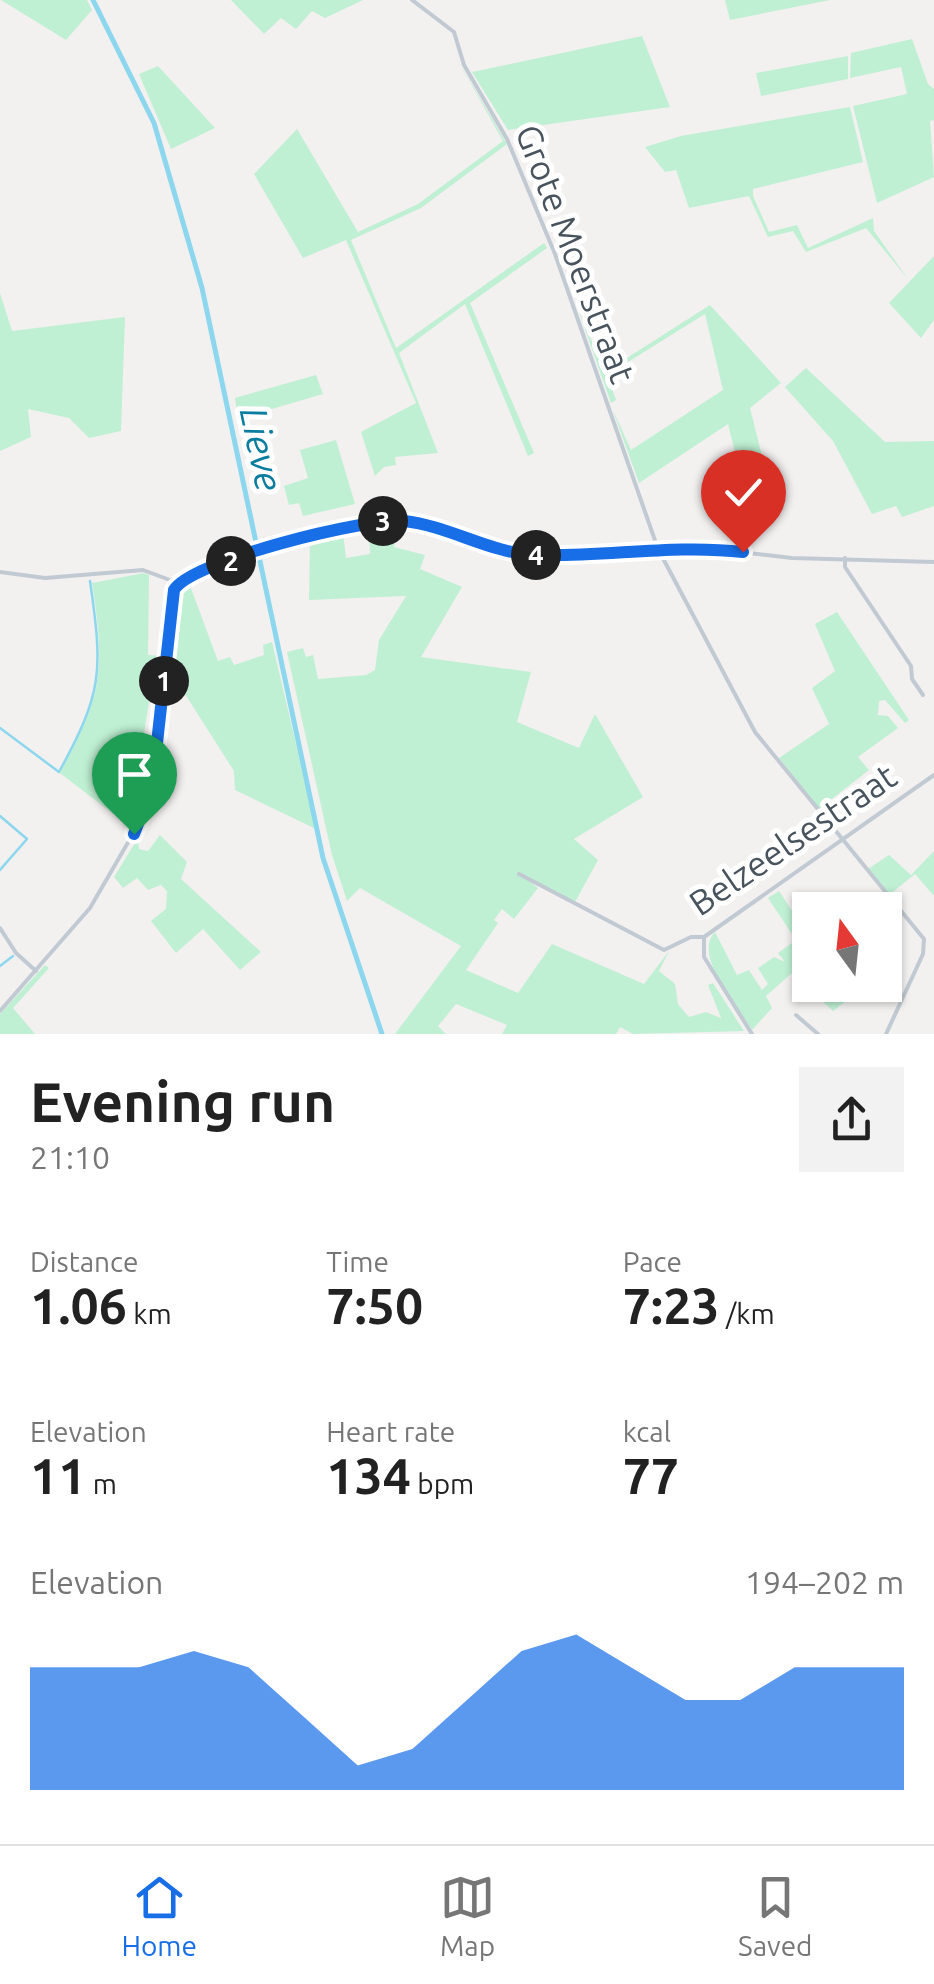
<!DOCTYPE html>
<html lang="en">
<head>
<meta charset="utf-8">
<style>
	body { margin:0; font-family:Ubuntu,sans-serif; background:#f2f2f2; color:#222; height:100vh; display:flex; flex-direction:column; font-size:38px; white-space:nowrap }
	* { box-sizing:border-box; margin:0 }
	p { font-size:32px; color:#767676 }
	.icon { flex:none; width:55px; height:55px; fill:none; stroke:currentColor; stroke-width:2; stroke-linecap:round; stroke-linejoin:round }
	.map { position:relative; height:1034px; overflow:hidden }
	.panel { display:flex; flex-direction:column; background:#fff; flex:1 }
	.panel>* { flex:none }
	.needle { width:65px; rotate:345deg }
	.tools { position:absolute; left:792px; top:892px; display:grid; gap:20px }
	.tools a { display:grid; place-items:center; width:110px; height:110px; border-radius:0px; background:#fff; box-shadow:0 2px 8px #0004; font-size:50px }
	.pin { position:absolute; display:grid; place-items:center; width:85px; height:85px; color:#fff; margin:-102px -42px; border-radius:50% 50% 50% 0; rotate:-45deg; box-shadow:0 0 10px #0007 }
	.pin .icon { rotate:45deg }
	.km { position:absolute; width:50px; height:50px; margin:-25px; border-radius:50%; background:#222; color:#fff; font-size:28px; line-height:50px; text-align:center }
	.round { display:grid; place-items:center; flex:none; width:105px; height:105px; border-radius:0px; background:#f2f2f2 }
	.overview { display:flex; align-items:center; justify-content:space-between; height:170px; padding:0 30px }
	h1 { font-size:55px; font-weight:600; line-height:75px }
	.metrics { display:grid; grid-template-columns:repeat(3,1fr); gap:15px; height:170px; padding:10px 30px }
	.metrics div { display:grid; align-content:center }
	.metrics b { font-size:50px; font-weight:600 }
	.metrics small { font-size:28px; font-weight:400 }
	.metrics p { font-size:28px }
	.chart { height:280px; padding:20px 30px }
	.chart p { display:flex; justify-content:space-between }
	.chart svg { width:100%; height:180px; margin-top:10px; fill:#176ee7; opacity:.7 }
	.dock { display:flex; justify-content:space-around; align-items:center; height:140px; border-top:2px solid #e0e0e0; background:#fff; font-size:28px; color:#767676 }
	.dock a { display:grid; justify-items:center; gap:5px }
	.dock .active { color:#176ee7 }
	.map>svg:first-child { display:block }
</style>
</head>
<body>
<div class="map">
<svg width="934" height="1034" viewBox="0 0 934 1034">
	<rect width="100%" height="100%" fill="#f3f0f0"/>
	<g fill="#bff0d3">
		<polygon points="1,0 87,0 92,10 66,40"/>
		<polygon points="231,0 363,0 325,18 312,11 296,29 281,18 264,34"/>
		<polygon points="725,0 830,0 730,20"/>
		<polygon points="642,36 670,107 508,130 472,72"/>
		<polygon points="912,39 928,84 934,89 934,120 930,121 934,177 877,203 853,106 907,94 901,67 850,78 851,53"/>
		<polygon points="848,56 848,79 761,96 756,73"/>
		<polygon points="456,57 507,144 421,208 351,240 396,348 544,243 547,248 470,303 534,453 528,456 465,304 399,353 438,453 395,457 396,465 384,467 375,476 361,432 416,403 346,240 303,258 254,174 297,129 358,232 418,204 503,141"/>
		<polygon points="158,66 215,128 171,149 139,74"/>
		<polygon points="850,107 863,162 753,189 753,196 769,232 797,225 808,248 873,218 874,231 908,279 866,228 806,252 793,231 768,237 749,196 689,208 676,170 665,172 645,147 681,136"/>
		<polygon points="934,256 934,320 921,338 889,303"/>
		<polygon points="0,293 12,331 125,317 121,431 89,438 69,418 28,409 31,437 0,451"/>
		<polygon points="710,305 781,383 750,408 776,511 749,510 728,424 639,483 612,408 631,450 723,390 705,314 607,375 616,400 611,403 578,309 605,372"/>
		<polygon points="806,368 885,442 934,441 934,506 902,517 896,506 872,514 833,441 785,387"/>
		<polygon points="316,375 323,394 238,419 235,398"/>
		<polygon points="336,440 355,504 303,516 299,503 289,505 284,486 308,478 300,450"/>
		<polygon points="369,532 397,533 394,547 425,555 420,569 462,587 421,657 531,672 517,722 579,748 595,714 643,797 574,839 598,860 575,902 516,871 538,888 514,919 502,909 494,920 498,923 466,970 518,993 552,944 644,984 669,951 659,971 675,984 678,1004 689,1017 706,1012 721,1018 708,985 713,983 744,1031 633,1034 620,1027 616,1034 502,1034 507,1025 456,1004 438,1026 446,1034 395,1034 461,946 360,888 347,901 332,855 287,652 303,648 306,657 313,655 318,679 366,675 375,670 379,640 406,596 309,600 310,540 343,533 346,558 370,554"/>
		<path d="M144 573 149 575 148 655 165 656 162 696H150L133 803 125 823 60 773C102 695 106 672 92 583Z"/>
		<polygon points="189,583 218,661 230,657 234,665 264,655 263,645 272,642 316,829 235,790 234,771 169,669 178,596"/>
		<polygon points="837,612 909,720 905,723 885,700 879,701 878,715 888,716 898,728 858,757 869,770 819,809 779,758 829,724 812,688 835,671 815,624"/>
		<polygon points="160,835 187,862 181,879 261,952 240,970 203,929 176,953 151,921 166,909 167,891 161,885 148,890 137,878 123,888 114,877 138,838 139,849 148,851"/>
		<polygon points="934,851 934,896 915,874 889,895 868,869 889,855 911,875"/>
		<path d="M779 891 806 932 810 931V985H867L833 1011 792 973 766 996 772 1008 752 1030C738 1006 692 956 715 932L737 975 749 970 762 990 768 984 758 968 774 957 785 962 778 953 796 940 768 898Z"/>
		<polygon points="45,965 49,968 13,1008 35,1034 0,1034 0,1014"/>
	</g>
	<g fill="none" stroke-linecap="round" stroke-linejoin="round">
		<g stroke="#8cd7ee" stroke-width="2.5">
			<path d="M0 728 59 772C103 692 103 671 90 581"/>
			<polyline points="0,816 27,839 0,870"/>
			<polyline points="0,966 13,956"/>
		</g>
		<polyline stroke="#8cd7ee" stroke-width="5" points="93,0 154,123 202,288 323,858 382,1034"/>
		<g stroke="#c1cad2" stroke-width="4">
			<polyline points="412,0 454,32 464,65 507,139 555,254 658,549 755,732 924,939 923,954 886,1034"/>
			<polyline points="845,558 845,567 911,666 912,679 923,695"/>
			<polyline points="0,572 45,578 143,570 178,583"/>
			<polyline points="519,874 664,950 691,937 704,937 934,775"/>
			<polyline points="0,928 16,953 36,971"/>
			<polyline points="704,937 704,957 752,1034"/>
			<polyline points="0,1011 90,908 148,808 174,591 193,575 284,543 391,521 533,555 695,547 792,558 934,562"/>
			<polyline points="796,1015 818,1034"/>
		</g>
	</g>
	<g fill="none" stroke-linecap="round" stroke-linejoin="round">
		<defs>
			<path id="route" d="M134 834 152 788 174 590C190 561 368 517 404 521 450 526 491 554 537 555 606 557 674 544 743 552"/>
		</defs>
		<use href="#route" stroke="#fff" stroke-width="20"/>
		<use href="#route" stroke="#176ee7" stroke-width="12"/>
	</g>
	<g text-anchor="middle" stroke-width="10" stroke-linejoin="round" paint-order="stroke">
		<g font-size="35" fill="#48535e" stroke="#fff">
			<text transform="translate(575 254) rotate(69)" y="12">Grote Moerstraat</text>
			<text transform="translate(793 840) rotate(-34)" y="12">Belzeelsestraat</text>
		</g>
		<g font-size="38" font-style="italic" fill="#0b7d9f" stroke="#fff">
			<text transform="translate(261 449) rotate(78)" y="13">Lieve</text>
		</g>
	</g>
</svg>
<div class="tools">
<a><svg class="needle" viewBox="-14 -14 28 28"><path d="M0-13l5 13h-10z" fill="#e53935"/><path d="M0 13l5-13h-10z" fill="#767676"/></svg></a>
</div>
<div class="pin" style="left:134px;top:834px;background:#1e9e55"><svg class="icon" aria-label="arrive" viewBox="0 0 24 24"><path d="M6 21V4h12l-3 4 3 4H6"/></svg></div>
<div class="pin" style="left:743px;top:552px;background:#d93025"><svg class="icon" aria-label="check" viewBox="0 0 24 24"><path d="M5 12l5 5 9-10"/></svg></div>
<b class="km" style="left:164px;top:681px">1</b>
<b class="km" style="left:231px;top:561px">2</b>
<b class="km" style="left:383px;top:521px">3</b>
<b class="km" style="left:536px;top:555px">4</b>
</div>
<section class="panel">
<div class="overview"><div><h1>Evening run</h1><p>21:10</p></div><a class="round"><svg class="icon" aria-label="share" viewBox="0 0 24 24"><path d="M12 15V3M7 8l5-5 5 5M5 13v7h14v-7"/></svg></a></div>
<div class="metrics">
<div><p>Distance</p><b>1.06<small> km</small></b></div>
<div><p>Time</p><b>7:50</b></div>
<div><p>Pace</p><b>7:23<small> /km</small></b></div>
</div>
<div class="metrics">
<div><p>Elevation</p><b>11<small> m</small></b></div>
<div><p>Heart rate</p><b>134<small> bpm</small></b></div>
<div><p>kcal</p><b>77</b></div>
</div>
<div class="chart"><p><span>Elevation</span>194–202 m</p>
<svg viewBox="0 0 160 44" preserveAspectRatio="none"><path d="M0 44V14L10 14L20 14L30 10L40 14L50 26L60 38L70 34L80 22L90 10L100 6L110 14L120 22L130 22L140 14L150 14L160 14V44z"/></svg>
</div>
</section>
<nav class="dock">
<a class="active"><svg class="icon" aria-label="home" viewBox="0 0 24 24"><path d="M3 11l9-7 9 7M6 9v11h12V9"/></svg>Home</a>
<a><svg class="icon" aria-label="map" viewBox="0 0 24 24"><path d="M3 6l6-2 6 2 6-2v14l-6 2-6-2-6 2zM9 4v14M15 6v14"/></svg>Map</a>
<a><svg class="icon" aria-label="saved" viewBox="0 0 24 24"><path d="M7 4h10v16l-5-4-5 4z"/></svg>Saved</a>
</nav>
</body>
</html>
